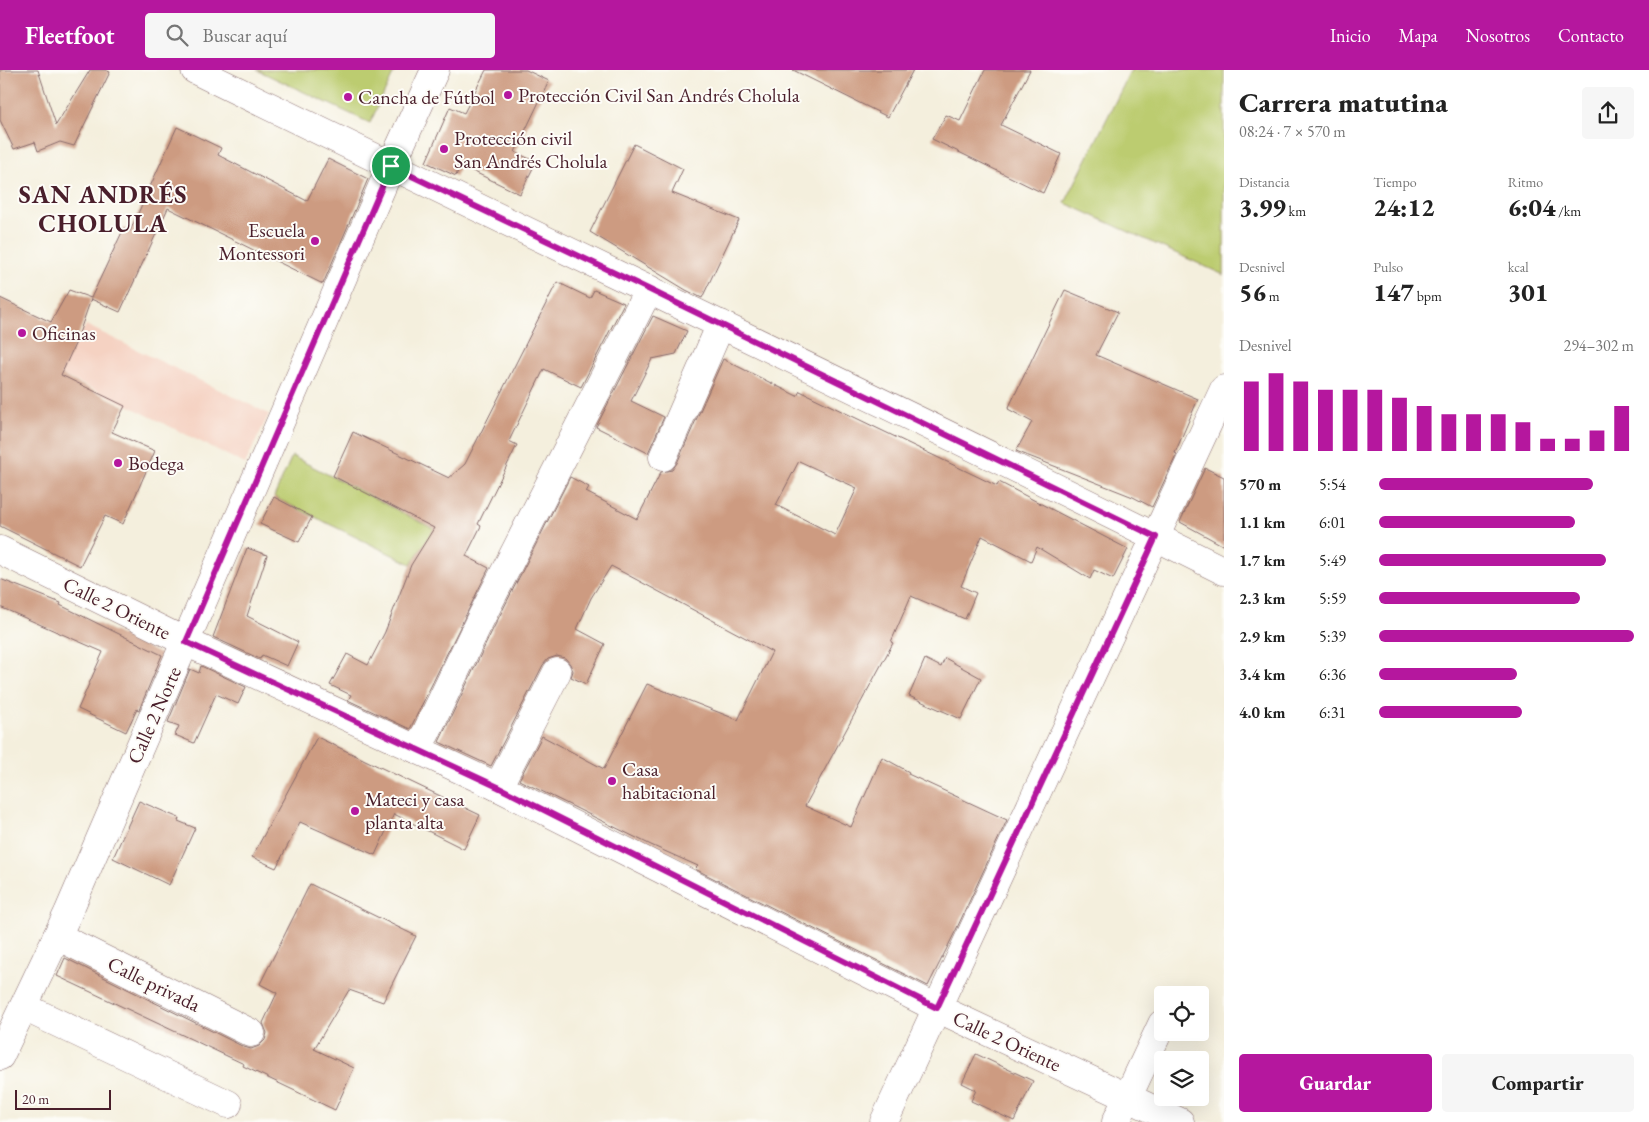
<!DOCTYPE html>
<html lang="es">
<head>
<meta charset="utf-8">
<style>
	body { margin:0; font-family:"EB Garamond",serif; background:#f6f6f6; color:#222; height:100vh; display:flex; flex-direction:column; font-size:19px; white-space:nowrap }
	* { box-sizing:border-box; margin:0 }
	p { font-size:16px; color:#767676 }
	.icon { flex:none; width:28px; height:28px; fill:none; stroke:currentColor; stroke-width:2; stroke-linecap:round; stroke-linejoin:round }
	.map { position:relative; flex:1; overflow:hidden }
	.panel { display:flex; flex-direction:column; background:#fff; width:425px }
	.panel>* { flex:none }
	.controls { position:absolute; left:1154px; top:916px; display:grid; gap:10px }
	.controls a { display:grid; place-items:center; width:55px; height:55px; border-radius:5px; background:#fff; box-shadow:0 5px 20px #0002; font-size:25px }
	.scale { position:absolute; left:15px; bottom:12px; width:96px; box-sizing:border-box; padding-left:5px; border:2px solid #4a1f2b; border-top:0; font-size:14px; line-height:18px; white-space:nowrap; color:#4a1f2b; -webkit-text-stroke:4px #fdfcf7; paint-order:stroke }
	.pin { position:absolute; display:grid; place-items:center; width:42px; height:42px; color:#fff; margin:-21px; border:2px solid #fff; border-radius:50%; box-shadow:0 1px 5px #0007 }
	.round { display:grid; place-items:center; flex:none; width:52px; height:52px; border-radius:5px; background:#f6f6f6 }
	.head { display:flex; align-items:center; justify-content:space-between; height:85px; padding:0 15px }
	h1 { font-size:28px; font-weight:800; line-height:38px }
	.stats { display:grid; grid-template-columns:repeat(3,1fr); gap:8px; height:85px; padding:5px 15px }
	.stats div { display:grid; align-content:center }
	.stats b { font-size:25px; font-weight:800 }
	.stats small { font-size:14px; font-weight:400 }
	.stats p { font-size:14px }
	.chart { height:140px; padding:10px 15px }
	.chart p { display:flex; justify-content:space-between }
	.chart svg { width:100%; height:90px; margin-top:5px; stroke:#b5179e; stroke-width:6 }
	.primary-button { display:flex; gap:10px; margin-top:auto; padding:10px 15px }
	.primary-button a { flex:1; height:58px; border-radius:5px; background:#b5179e; color:#fff; font-size:20px; font-weight:800; line-height:58px; text-align:center }
	.primary-button a+a { background:#f6f6f6; color:#222 }
	ul { padding:0 15px; list-style:none; font-size:16px }
	li { display:grid; grid-template-columns:80px 60px 1fr; align-items:center; height:38px }
	li i { height:12px; border-radius:6px; background:#b5179e }
	header { display:flex; align-items:center; gap:30px; box-sizing:border-box; height:70px; padding:0 25px; background:#b5179e; color:#fff }
	header strong { font-size:24px }
	nav { display:flex; gap:28px; margin-inline-start:auto; font-size:18px }
	.search { width:350px; height:45px; background:#f6f6f6; display:flex; align-items:center; gap:12px; box-sizing:border-box; padding:0 18px; border-radius:5px; color:#767676; font-size:19px }
	main { display:flex; flex:1; min-height:0 }
	.map>svg:first-child { display:block }
</style>
</head>
<body>
<header>
<strong>Fleetfoot</strong>
<div class="search"><svg class="icon" aria-label="search" viewBox="0 0 24 24"><circle cx="10" cy="10" r="6"/><path d="M15 15l6 6"/></svg>Buscar aquí</div>
<nav><a>Inicio</a><a>Mapa</a><a>Nosotros</a><a>Contacto</a></nav>
</header>
<main>
<div class="map">
<svg width="1224" height="1052" viewBox="0 0 1224 1052">
	<rect width="100%" height="100%" fill="#fdfcf7"/>
	<filter id="ink" filterUnits="userSpaceOnUse"><feTurbulence type="fractalNoise" baseFrequency=".02" numOctaves="2"/><feDisplacementMap in="SourceGraphic" scale="10" xChannelSelector="R" yChannelSelector="G"/><feConvolveMatrix kernelMatrix="1 2 1 2 8 2 1 2 1" color-interpolation-filters="sRGB"/></filter>
	<filter id="wash" filterUnits="userSpaceOnUse"><feTurbulence type="fractalNoise" baseFrequency=".0096" numOctaves="4" result="noise"/><feDisplacementMap in="SourceGraphic" scale="20" xChannelSelector="R" yChannelSelector="G"/><feGaussianBlur stdDeviation="1.12" result="paint"/><feColorMatrix in="noise" values="0 0 0 0 0 0 0 0 0 0 0 0 0 0 0 0 0 1.4 0 .05"/><feComposite in="paint" operator="in"/></filter>
	<g filter="url(#wash)">
		<rect width="100%" height="100%" fill="#f4efdd"/>
		<polygon fill="#f5d2c2" points="86,255 269,344 245,394 127,335 60,304"/>
		<g fill="#bccc6f" stroke="#83764d">
			<polygon points="257,0 395,0 370,53"/>
			<polygon points="1131,0 1224,0 1224,205 1065,133"/>
			<polygon points="292,386 434,459 411,494 274,427"/>
		</g>
		<g id="blocks">
			<g fill="#cd9b81" fill-rule="evenodd">
				<polygon points="0,0 38,0 56,55 90,0 105,0 110,2 74,76 60,72 38,81 35,72 14,79 0,50"/>
				<polygon points="486,0 526,0 549,11 515,82 536,92 520,124 460,95 456,106 426,92 450,37 464,43"/>
				<polygon points="793,0 913,0 888,47"/>
				<polygon points="985,0 1030,0 1001,55 1061,84 1043,123 932,69 946,45 960,51"/>
				<polygon points="177,57 221,78 218,85 307,131 328,89 368,109 323,214 168,138 120,242 91,229 76,272 61,305 125,336 112,362 155,381 123,454 105,446 80,496 0,456 0,228 51,252 69,220 91,228 124,158 130,161"/>
				<polygon points="634,74 683,99 672,123 739,150 702,228 686,220 590,162"/>
				<polygon points="557,212 590,228 594,220 624,233 581,317 544,299 509,371 517,375 478,454 481,456 466,486 489,498 410,659 352,632 348,630 351,625 330,615 347,584 368,595 385,562 411,495 434,458 333,406 353,362 449,408 465,394"/>
				<polygon points="1065,220 1118,242 1096,285 1198,329 1175,383 1177,384 1152,437 1133,427 1016,381 1032,352 1008,339"/>
				<polygon points="653,246 687,261 676,284 652,289 631,331 664,347 648,383 596,357"/>
				<path d="M723 289 797 326 800 321 997 416 999 412 1128 479 1113 509 1094 500 1090 509 1037 477 1031 491 982 466 961 516 976 523 965 549 911 526 891 572 893 573 805 736 851 757 882 687 909 702 908 704 1007 750 956 860 928 916 695 799 698 796 651 775 519 710 542 666 604 699 647 614 738 650 772 582 611 496 591 528 577 559 605 574 586 614 571 607 573 601 570 594 565 588 557 586 548 589 543 595 491 696 439 672 492 561 570 407 589 417 586 422 637 449 661 402 672 400 677 393ZM799 391 857 418 835 465 776 435Z"/>
				<polygon points="1205,398 1224,407 1224,476 1180,452"/>
				<polygon points="274,427 312,447 299,472 260,454"/>
				<polygon points="247,478 267,485 247,546 298,572 287,596 262,585 260,589 213,567"/>
				<polygon points="0,509 61,533 60,535 162,585 139,640 137,639 126,662 78,639 103,582 0,537"/>
				<polygon points="945,588 981,608 961,649 909,626 925,589 941,597"/>
				<polygon points="201,596 246,617 238,634 216,624 194,673 175,665 179,656 168,652 190,599 199,603"/>
				<polygon points="317,667 480,745 464,779 394,744 375,785 300,752 276,798 252,787"/>
				<polygon points="139,731 179,748 178,751 195,758 169,815 113,788"/>
				<polygon points="310,814 416,866 383,932 349,920 314,979 354,998 335,1040 243,996 244,994 57,906 65,888 244,977 251,979 259,976 265,970 267,963 263,953 277,923 260,914"/>
				<polygon points="976,984 1033,1011 1014,1051 971,1031 976,1020 962,1013"/>
			</g>
		</g>
	</g>
	<g filter="url(#ink)">
		<use href="#blocks" fill-opacity="0" stroke="#866869" stroke-width="1"/>
		<g fill="none" stroke-linecap="round" stroke-linejoin="round">
			<defs>
				<g id="minor">
					<path d="M195 0C537 168 883 330 1224 501"/>
					<polyline points="663,387 721,254"/>
					<polyline points="0,480 186,572 498,717 937,938 1180,1052"/>
					<polyline points="416,679 426,663 478,554 649,219"/>
					<polyline points="498,717 557,602"/>
					<polyline points="57,866 251,963"/>
					<polyline points="24,937 228,1034"/>
					<polyline points="0,986 68,843 391,96 435,0"/>
					<polyline points="884,1052 1224,319"/>
					<polyline points="1116,1052 1162,954"/>
				</g>
			</defs>
			<use href="#minor" stroke="#866869" stroke-width="29"/>
			<use href="#minor" stroke="#fff" stroke-width="28"/>
		</g>
	</g>
	<g fill="none" stroke-linecap="round" stroke-linejoin="round" filter="url(#ink)">
		<defs>
			<polygon id="route" points="391,96 648,219 1156,467 937,938 498,717 186,572"/>
		</defs>
		<use href="#route" stroke="#fff" stroke-width="10"/>
		<use href="#route" stroke="#b5179e" stroke-width="6"/>
	</g>
	<g fill="#b5179e" stroke="#fdfcf7" stroke-width="2">
		<circle cx="508" cy="25" r="5"/>
		<circle cx="348" cy="27" r="5"/>
		<circle cx="444" cy="79" r="5"/>
		<circle cx="315" cy="171" r="5"/>
		<circle cx="22" cy="263" r="5"/>
		<circle cx="118" cy="393" r="5"/>
		<circle cx="612" cy="711" r="5"/>
		<circle cx="355" cy="741" r="5"/>
	</g>
	<g text-anchor="middle" stroke-width="4" stroke-linejoin="round" paint-order="stroke">
		<g font-size="20" fill="#4a1f2b" stroke="#fdfcf7" text-anchor="start">
			<text x="518" y="32">Protección Civil San Andrés Cholula</text>
			<text x="358" y="34">Cancha de Fútbol</text>
			<text x="454" y="75">Protección civil<tspan x="454" dy="23">San Andrés Cholula</tspan></text>
			<text x="305" y="167" text-anchor="end">Escuela<tspan x="305" dy="23">Montessori</tspan></text>
			<text x="32" y="270">Oficinas</text>
			<text x="128" y="400">Bodega</text>
			<text x="622" y="706">Casa<tspan x="622" dy="23">habitacional</tspan></text>
			<text x="365" y="736">Mateci y casa<tspan x="365" dy="23">planta alta</tspan></text>
		</g>
		<g font-size="20" fill="#4a1f2b" stroke="#fdfcf7">
			<text transform="translate(117 538) rotate(26)" y="7">Calle 2 Oriente</text>
			<text transform="translate(154 645) rotate(-66)" y="7">Calle 2 Norte</text>
			<text transform="translate(154 914) rotate(26)" y="7">Calle privada</text>
			<text transform="translate(1007 971) rotate(25)" y="7">Calle 2 Oriente</text>
		</g>
		<g font-size="25" font-weight="bold" letter-spacing="1" fill="#4a1f2b" stroke="#fdfcf7">
			<text x="103" y="133">SAN ANDRÉS<tspan x="103" dy="29">CHOLULA</tspan></text>
		</g>
	</g>
</svg>
<div class="controls">
<a><svg class="icon" aria-label="locate" viewBox="0 0 24 24"><circle cx="12" cy="12" r="6"/><path d="M12 2v4M12 18v4M2 12h4M18 12h4"/></svg></a>
<a><svg class="icon" aria-label="layers" viewBox="0 0 24 24"><path d="M12 4l9 5-9 5-9-5zM3 14l9 5 9-5"/></svg></a>
</div>
<div class="scale">20 m</div>
<div class="pin" style="left:391px;top:96px;background:#1e9e55"><svg class="icon" aria-label="arrive" viewBox="0 0 24 24"><path d="M6 21V4h12l-3 4 3 4H6"/></svg></div>
</div>
<section class="panel">
<div class="head"><div><h1>Carrera matutina</h1><p>08:24 · 7 × 570 m</p></div><a class="round"><svg class="icon" aria-label="share" viewBox="0 0 24 24"><path d="M12 15V3M7 8l5-5 5 5M5 13v7h14v-7"/></svg></a></div>
<div class="stats">
<div><p>Distancia</p><b>3.99<small> km</small></b></div>
<div><p>Tiempo</p><b>24:12</b></div>
<div><p>Ritmo</p><b>6:04<small> /km</small></b></div>
</div>
<div class="stats">
<div><p>Desnivel</p><b>56<small> m</small></b></div>
<div><p>Pulso</p><b>147<small> bpm</small></b></div>
<div><p>kcal</p><b>301</b></div>
</div>
<div class="chart"><p><span>Desnivel</span>294–302 m</p>
<svg viewBox="0 0 160 44" preserveAspectRatio="none"><path d="M5 44V10M15 44V6M25 44V10M35 44V14M45 44V14M55 44V14M65 44V18M75 44V22M85 44V26M95 44V26M105 44V26M115 44V30M125 44V38M135 44V38M145 44V34M155 44V22"/></svg>
</div>
<ul>
<li><b>570 m</b>5:54<i style="width:84%"></i></li>
<li><b>1.1 km</b>6:01<i style="width:77%"></i></li>
<li><b>1.7 km</b>5:49<i style="width:89%"></i></li>
<li><b>2.3 km</b>5:59<i style="width:79%"></i></li>
<li><b>2.9 km</b>5:39<i style="width:100%"></i></li>
<li><b>3.4 km</b>6:36<i style="width:54%"></i></li>
<li><b>4.0 km</b>6:31<i style="width:56%"></i></li>
</ul>
<div class="primary-button"><a>Guardar</a><a>Compartir</a></div>
</section>
</main>
</body>
</html>
